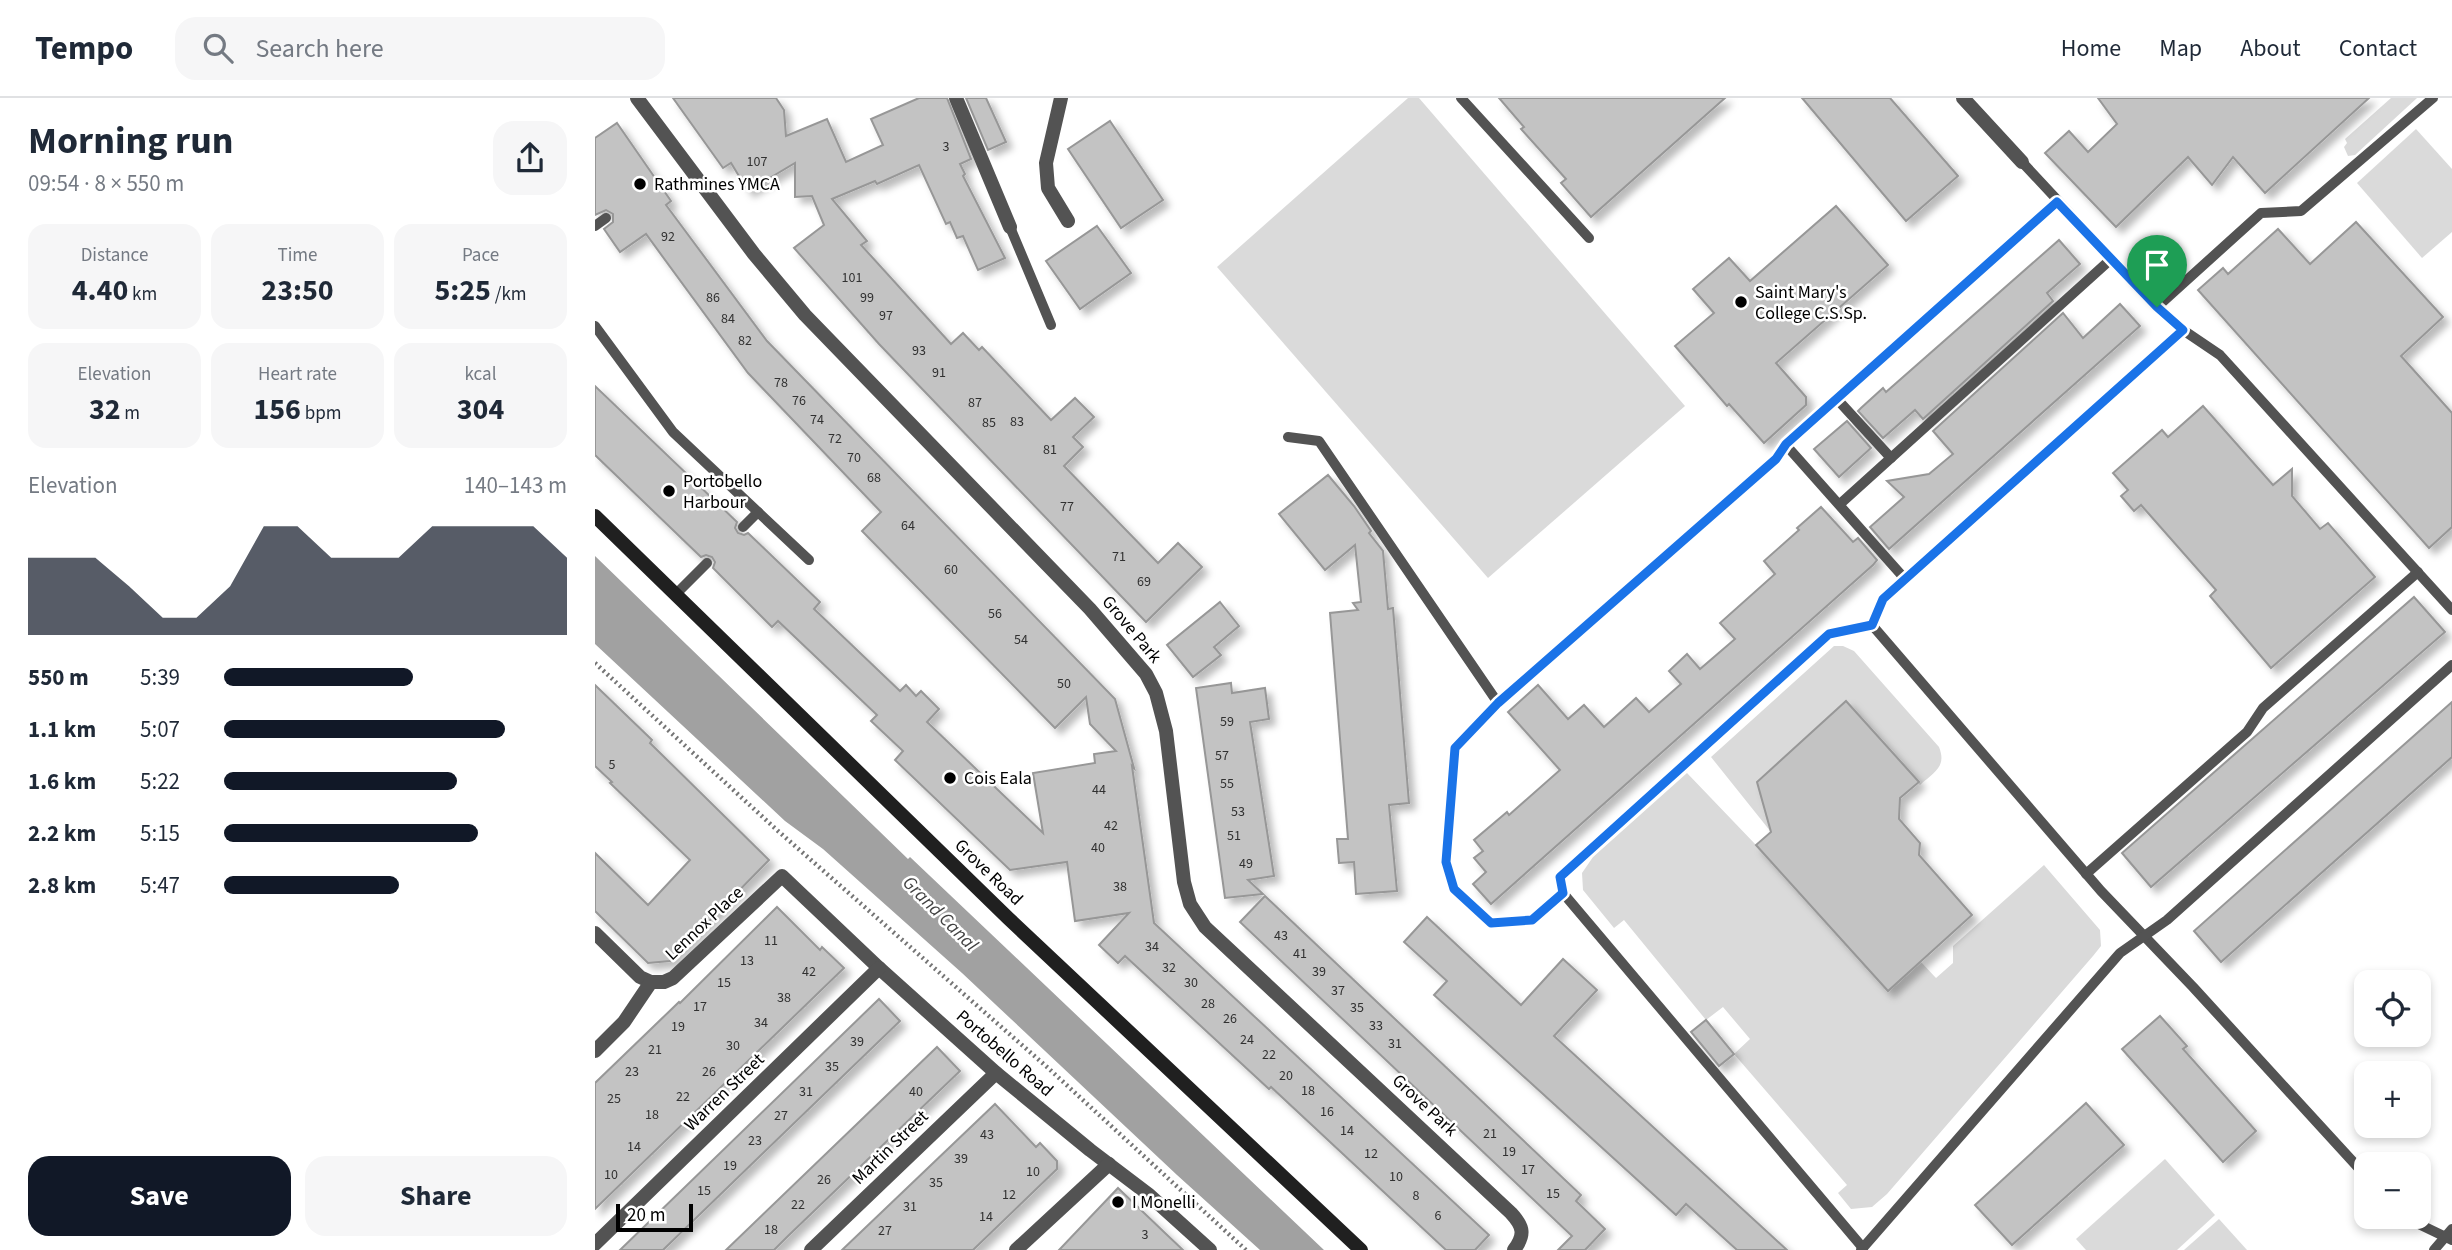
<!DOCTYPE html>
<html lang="en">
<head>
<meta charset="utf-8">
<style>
	body { margin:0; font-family:"Source Sans 3",sans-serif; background:#f6f6f7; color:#1f2937; height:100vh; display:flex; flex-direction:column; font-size:26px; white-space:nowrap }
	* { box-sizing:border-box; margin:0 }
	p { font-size:23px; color:#747a83 }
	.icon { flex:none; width:38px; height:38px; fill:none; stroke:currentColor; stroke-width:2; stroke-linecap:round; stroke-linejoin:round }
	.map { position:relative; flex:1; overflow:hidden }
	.drawer { display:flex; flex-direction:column; background:#fff; width:595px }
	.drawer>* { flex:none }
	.buttons { position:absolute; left:1759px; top:872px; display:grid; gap:14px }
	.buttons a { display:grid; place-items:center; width:77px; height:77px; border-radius:14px; background:#fff; box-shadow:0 4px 10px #0003; font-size:35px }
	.scale { position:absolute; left:21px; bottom:18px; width:77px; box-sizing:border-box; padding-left:7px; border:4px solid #000; border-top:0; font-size:19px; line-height:24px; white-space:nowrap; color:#000; -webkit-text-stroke:5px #fff; paint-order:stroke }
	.pin { position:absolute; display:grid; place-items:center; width:60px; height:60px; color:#fff; margin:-72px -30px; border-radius:50% 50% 50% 0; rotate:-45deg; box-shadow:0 0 7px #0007 }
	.pin .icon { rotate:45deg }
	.round { display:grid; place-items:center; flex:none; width:74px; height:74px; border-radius:21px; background:#f6f6f7 }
	.headline { display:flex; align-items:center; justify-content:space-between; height:119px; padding:0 28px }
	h1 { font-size:38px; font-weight:700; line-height:52px }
	.figures { display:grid; grid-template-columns:repeat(3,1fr); gap:10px; height:119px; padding:7px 28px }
	.figures div { display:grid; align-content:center; border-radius:18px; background:#f6f6f7; text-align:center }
	.figures b { font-size:30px; font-weight:700 }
	.figures small { font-size:19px; font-weight:400 }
	.figures p { font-size:19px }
	.chart { height:196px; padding:14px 28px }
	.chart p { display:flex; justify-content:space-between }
	.chart svg { width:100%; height:126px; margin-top:7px; fill:#111827; opacity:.7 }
	.cta { display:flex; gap:14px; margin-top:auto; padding:14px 28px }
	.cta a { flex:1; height:80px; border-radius:21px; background:#111827; color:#fff; font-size:28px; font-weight:700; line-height:80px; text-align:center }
	.cta a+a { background:#f6f6f7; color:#1f2937 }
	ul { padding:0 28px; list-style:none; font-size:23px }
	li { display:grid; grid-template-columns:112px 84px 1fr; align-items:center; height:52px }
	li i { height:18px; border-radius:9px; background:#111827 }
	header { display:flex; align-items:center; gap:42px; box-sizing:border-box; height:98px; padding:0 35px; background:#fff; border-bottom:2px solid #e0e1e3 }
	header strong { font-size:33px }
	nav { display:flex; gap:38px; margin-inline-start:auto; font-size:24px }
	.search { width:490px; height:63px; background:#f6f6f7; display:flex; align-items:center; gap:18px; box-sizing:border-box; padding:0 24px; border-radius:21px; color:#747a83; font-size:26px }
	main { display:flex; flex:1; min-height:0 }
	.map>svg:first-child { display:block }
</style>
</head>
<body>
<header>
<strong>Tempo</strong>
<div class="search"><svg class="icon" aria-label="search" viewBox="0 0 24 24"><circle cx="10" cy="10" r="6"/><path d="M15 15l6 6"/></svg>Search here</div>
<nav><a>Home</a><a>Map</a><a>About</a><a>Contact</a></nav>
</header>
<main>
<section class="drawer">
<div class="headline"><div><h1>Morning run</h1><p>09:54 · 8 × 550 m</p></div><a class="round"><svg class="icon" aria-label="share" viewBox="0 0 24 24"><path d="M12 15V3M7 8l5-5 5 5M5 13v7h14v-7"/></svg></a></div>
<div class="figures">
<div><p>Distance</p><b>4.40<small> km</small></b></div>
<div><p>Time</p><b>23:50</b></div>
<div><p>Pace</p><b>5:25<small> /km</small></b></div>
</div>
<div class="figures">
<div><p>Elevation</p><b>32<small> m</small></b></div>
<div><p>Heart rate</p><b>156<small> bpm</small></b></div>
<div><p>kcal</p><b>304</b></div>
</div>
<div class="chart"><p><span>Elevation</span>140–143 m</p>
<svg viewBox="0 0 160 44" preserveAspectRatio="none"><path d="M0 44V17L10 17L20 17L30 27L40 38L50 38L60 27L70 6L80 6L90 17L100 17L110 17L120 6L130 6L140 6L150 6L160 17V44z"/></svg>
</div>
<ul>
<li><b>550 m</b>5:39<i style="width:55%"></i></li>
<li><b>1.1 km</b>5:07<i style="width:82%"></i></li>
<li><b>1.6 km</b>5:22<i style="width:68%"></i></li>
<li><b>2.2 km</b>5:15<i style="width:74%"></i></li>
<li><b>2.8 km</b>5:47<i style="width:51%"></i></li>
</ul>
<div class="cta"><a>Save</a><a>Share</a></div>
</section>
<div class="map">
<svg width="1857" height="1152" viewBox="0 0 1857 1152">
	<defs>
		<filter id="shadow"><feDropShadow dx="6" dy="6" stdDeviation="3.5" flood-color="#0004"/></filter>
	</defs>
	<rect width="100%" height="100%" fill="#fff"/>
	<g fill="#dadada">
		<polygon points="813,0 824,0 1090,308 893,480 622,169"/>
		<polygon points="1796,0 1822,0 1760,57 1753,58 1749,49 1752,45 1750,41"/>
		<polygon points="1821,31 1857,71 1857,134 1827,160 1762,85"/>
		<path d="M1239 548H1248L1259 553 1344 649C1352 669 1339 674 1325 687L1251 603 1162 684 1176 734 1116 659Z"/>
		<polygon points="1092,675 1161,747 1293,893 1326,864 1341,880 1358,865 1358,848 1449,767 1505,832 1506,848 1498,858 1292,1096 1277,1109 1256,1111 1243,1095 1252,1087 1139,956 1155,941 1128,909 1111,922 1029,822 1019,830 988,792 987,775 998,759"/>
		<polygon points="1570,1061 1620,1117 1582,1152 1491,1152 1481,1141"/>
		<polygon points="1624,1121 1652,1152 1589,1152"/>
	</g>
	<polygon fill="#a1a1a1" points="0,458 313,761 315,759 729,1152 665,1152 582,1077 367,875 228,751 190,723 0,546"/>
	<g fill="#c3c3c3" stroke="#979797" stroke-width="2" filter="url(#shadow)">
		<polygon points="78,0 181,0 189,12 191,38 232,21 251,64 288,47 276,21 324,0 352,0 376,61 365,66 370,76 368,78 410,160 383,172 368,138 362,140 355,124 351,126 324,67 282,86 280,83 237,101 272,143 266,147 356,246 368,235 384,252 387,249 456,322 480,300 499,319 478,339 488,349 469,368 563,465 583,445 607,469 551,524 284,246 199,150 229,127 217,98 200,99 200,65 153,93 136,65 128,70"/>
		<polygon points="371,0 391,0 411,44 393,52"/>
		<polygon points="904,0 1130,0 996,119 966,85 971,81 926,31 929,29"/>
		<polygon points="1207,0 1295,0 1363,78 1311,123"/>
		<polygon points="1503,0 1774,0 1670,95 1638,59 1617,87 1593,59 1521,129 1450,55 1474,33 1493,54 1522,26"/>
		<polygon points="515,23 568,102 526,130 473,51"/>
		<polygon points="22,25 76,103 71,107 172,243 520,601 539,670 537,668 559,825 894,1137 880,1152 851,1152 676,989 674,991 530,858 523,865 504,847 534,815 480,823 472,764 415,772 300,662 308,653 276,623 282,617 183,523 177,529 118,470 120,464 117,459 111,457 106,459 0,357 0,288 142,424 140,430 143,435 149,437 153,435 225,504 219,511 305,593 311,587 321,598 326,593 344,611 332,624 448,735 438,675 500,665 499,656 521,653 495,626 491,599 460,630 267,433 286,414 153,275 51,136 25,154 9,131 18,124 18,116 11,112 0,117 0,40"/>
		<polygon points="1241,108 1293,167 1181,265 1211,299 1211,307 1169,345 1134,306 1132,308 1080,248 1119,215 1098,191 1134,160 1155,183"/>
		<polygon points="1761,124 1848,219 1806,258 1857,315 1857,429 1834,450 1603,192 1628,170 1633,176 1683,131 1715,166"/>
		<polygon points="502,128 536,175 485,211 451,163"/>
		<polygon points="1464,142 1485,166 1452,195 1458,203 1328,321 1320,312 1288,340 1263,313 1266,310 1288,290 1291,294"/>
		<polygon points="1525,206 1545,228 1294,451 1275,429 1309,399 1292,383 1334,376 1358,356 1338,333 1468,215 1488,240"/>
		<polygon points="1608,308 1678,387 1697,371 1697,398 1725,431 1733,425 1780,479 1676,570 1615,498 1621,492 1546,407 1539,413 1526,398 1533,392 1518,375 1567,332 1573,339"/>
		<polygon points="1252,323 1276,350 1244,379 1219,351"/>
		<polygon points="733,377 759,408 776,433 774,435 788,453 793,511 798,510 814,705 794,707 802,793 761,796 759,764 744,765 742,741 753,741 735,515 763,512 758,505 766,504 760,447 730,472 684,416"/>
		<polygon points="1226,409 1258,444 1263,440 1282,462 1278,467 896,806 878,786 891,774 879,760 888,753 879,742 912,714 914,717 965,672 913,614 943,587 973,621 989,607 1009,629 1041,600 1054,614 1086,586 1074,573 1092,556 1105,571 1140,541 1125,525 1180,476 1169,463 1204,432 1202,430"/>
		<polygon points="1819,499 1850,534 1556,789 1527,755"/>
		<polygon points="625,504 644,528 619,549 626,557 598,579 572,547"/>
		<polygon points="636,585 637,595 670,590 674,621 655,624 679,778 653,782 668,796 630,800 601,590"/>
		<polygon points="0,587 57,642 55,645 174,762 75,863 53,865 0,813 0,755 53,807 95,762 15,685 17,684 0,668"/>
		<polygon points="1251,603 1324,684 1305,700 1304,721 1325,745 1324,757 1377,817 1293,893 1161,747 1176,734 1162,684"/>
		<polygon points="1857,604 1857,659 1626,864 1599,833"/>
		<polygon points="670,798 986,1097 981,1103 1010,1131 990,1152 963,1152 977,1138 645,824"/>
		<polygon points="182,809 225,852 227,849 249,870 0,1111 0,985 84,904 85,905"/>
		<polygon points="832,819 926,907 968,861 1002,892 959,938 1192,1152 1142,1152 1091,1106 1081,1117 839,897 852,883 809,844"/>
		<polygon points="284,901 305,923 163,1060 68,1152 25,1152"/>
		<polygon points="1565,918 1592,948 1588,951 1661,1033 1628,1064 1527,951"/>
		<polygon points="1111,922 1139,956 1124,968 1096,934"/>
		<polygon points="342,949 365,973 193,1138 179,1152 131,1152"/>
		<polygon points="1491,1005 1529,1047 1417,1147 1380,1107"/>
		<polygon points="400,1006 441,1049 445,1045 462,1063 462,1071 378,1152 247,1152"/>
		<polygon points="523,1090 569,1134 588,1152 464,1152"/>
	</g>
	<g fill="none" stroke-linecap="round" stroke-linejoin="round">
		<polyline stroke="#757575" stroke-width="4.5" stroke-dasharray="2 3.5" stroke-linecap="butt" points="0,565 183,733 452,969 651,1152"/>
		<g stroke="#535353" stroke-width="10">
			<polyline points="866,0 994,140"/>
			<polyline points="1427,64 1562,209 1588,232 1625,257 1857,512"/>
			<polyline points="0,128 11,120"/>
			<polyline points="415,129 456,227"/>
			<polyline points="1562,209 1666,115 1706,113 1838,0"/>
			<polyline points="0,228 78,334 214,462"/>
			<polyline points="1241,300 1296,360"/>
			<polyline points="693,339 724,343 903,605"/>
			<polyline points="1190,346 1310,481"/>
			<polyline points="1245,406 1515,162"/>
			<polyline points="148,429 163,414"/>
			<polyline points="80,497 112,465"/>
			<polyline points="1277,527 1506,793 1598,889 1771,1078"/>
			<polyline points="1277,527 1288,501 1588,232"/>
			<polyline points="1491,776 1652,634 1668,610 1823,474"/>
			<polyline points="968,795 937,822 896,825 859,791 851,764 860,650 903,605 1181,361 1190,346 1462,104"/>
			<polyline points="1807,1118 1857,1142"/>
			<polyline points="1268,1150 968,795 965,779 1234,536 1277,527"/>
			<polyline points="1266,1152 1525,855 1572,822 1857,567"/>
			<polyline points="1839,1152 1857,1131"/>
		</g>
		<g stroke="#535353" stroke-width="14">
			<path d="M42 0 159 156 210 217 495 511 551 576 561 595 571 633 589 784 595 806 610 829 916 1115C929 1129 930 1137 919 1152"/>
			<polyline points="361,0 415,129"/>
			<polyline points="466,0 451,65 453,90 473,123"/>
			<polyline points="1368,0 1427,64"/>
			<polyline points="0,835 45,879 56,884"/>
			<polyline points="0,953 29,924 56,884 69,884 78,880 187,778 284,870 401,975 495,1052 553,1096 615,1152"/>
			<polyline points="0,1146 284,870"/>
			<polyline points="216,1152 401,975"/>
			<polyline points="421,1152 514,1066"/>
		</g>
		<polyline stroke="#202020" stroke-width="14" points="0,418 413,820 766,1152"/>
	</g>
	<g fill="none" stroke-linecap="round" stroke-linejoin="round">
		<defs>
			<polygon id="route" points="1462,104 1562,209 1588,232 1288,501 1277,527 1234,536 965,779 968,795 937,822 896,825 859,791 851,764 860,650 903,605 1181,361 1191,346"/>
		</defs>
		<use href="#route" stroke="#fff" stroke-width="14"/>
		<use href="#route" stroke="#1a73e8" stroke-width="9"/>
	</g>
	<g fill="#000" stroke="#fff" stroke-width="2.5">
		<circle cx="45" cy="86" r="7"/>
		<circle cx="1146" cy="204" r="7"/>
		<circle cx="74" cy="393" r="7"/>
		<circle cx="355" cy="680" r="7"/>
		<circle cx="523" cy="1104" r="7"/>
	</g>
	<g text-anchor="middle" stroke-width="5" stroke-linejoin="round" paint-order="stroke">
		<g font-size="14" fill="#313131">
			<text x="351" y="53">3</text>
			<text x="162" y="68">107</text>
			<text x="73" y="143">92</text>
			<text x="257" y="184">101</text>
			<text x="118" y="204">86</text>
			<text x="272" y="204">99</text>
			<text x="291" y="222">97</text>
			<text x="133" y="225">84</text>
			<text x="150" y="247">82</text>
			<text x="324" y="257">93</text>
			<text x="344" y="279">91</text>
			<text x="186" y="289">78</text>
			<text x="204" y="307">76</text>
			<text x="380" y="309">87</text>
			<text x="222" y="326">74</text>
			<text x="422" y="328">83</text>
			<text x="394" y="329">85</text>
			<text x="240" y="345">72</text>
			<text x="455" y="356">81</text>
			<text x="259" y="364">70</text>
			<text x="279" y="384">68</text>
			<text x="472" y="413">77</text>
			<text x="313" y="432">64</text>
			<text x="524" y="463">71</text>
			<text x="356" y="476">60</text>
			<text x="549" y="488">69</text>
			<text x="400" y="520">56</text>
			<text x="426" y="546">54</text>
			<text x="469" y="590">50</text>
			<text x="632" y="628">59</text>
			<text x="627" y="662">57</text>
			<text x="17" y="671">5</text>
			<text x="632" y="690">55</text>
			<text x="504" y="696">44</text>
			<text x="643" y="718">53</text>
			<text x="516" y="732">42</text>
			<text x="639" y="742">51</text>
			<text x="503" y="754">40</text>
			<text x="651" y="770">49</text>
			<text x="525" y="793">38</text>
			<text x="686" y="842">43</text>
			<text x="176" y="847">11</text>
			<text x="557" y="853">34</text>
			<text x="705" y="860">41</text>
			<text x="152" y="867">13</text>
			<text x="574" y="874">32</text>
			<text x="214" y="878">42</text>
			<text x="724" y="878">39</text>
			<text x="129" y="889">15</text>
			<text x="596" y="889">30</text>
			<text x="743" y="897">37</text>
			<text x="189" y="904">38</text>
			<text x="613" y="910">28</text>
			<text x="105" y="913">17</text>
			<text x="762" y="914">35</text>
			<text x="635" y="925">26</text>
			<text x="166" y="929">34</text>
			<text x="781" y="932">33</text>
			<text x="83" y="933">19</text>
			<text x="652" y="946">24</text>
			<text x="262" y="948">39</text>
			<text x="800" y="950">31</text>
			<text x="138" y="952">30</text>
			<text x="60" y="956">21</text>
			<text x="674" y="961">22</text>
			<text x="237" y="973">35</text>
			<text x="37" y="978">23</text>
			<text x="114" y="978">26</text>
			<text x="691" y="982">20</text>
			<text x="713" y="997">18</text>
			<text x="211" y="998">31</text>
			<text x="321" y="998">40</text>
			<text x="88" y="1003">22</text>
			<text x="19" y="1005">25</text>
			<text x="732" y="1018">16</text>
			<text x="57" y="1021">18</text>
			<text x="186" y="1022">27</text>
			<text x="752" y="1037">14</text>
			<text x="895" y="1040">21</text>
			<text x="392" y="1041">43</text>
			<text x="160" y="1047">23</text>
			<text x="39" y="1053">14</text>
			<text x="914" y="1058">19</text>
			<text x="776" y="1060">12</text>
			<text x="366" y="1065">39</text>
			<text x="135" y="1072">19</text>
			<text x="933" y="1076">17</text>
			<text x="438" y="1078">10</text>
			<text x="16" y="1081">10</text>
			<text x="801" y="1083">10</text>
			<text x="229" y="1086">26</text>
			<text x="341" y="1089">35</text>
			<text x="109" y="1097">15</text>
			<text x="958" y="1100">15</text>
			<text x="414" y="1101">12</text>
			<text x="821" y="1102">8</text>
			<text x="203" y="1111">22</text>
			<text x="315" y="1113">31</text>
			<text x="843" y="1122">6</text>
			<text x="391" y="1123">14</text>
			<text x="176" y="1136">18</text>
			<text x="290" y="1137">27</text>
			<text x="550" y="1141">3</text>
		</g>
		<g font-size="18" fill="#000" stroke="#fff" text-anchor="start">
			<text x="59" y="92">Rathmines YMCA</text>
			<text x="1160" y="200">Saint Mary's<tspan x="1160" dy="21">College C.S.Sp.</tspan></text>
			<text x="88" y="389">Portobello<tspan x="88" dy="21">Harbour</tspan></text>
			<text x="369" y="686">Cois Eala</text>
			<text x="537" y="1110">I Monelli</text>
		</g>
		<g font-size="18" fill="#000" stroke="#fff">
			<text transform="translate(537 531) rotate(50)" y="6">Grove Park</text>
			<text transform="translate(394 774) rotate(44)" y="6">Grove Road</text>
			<text transform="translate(109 825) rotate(-43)" y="6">Lennox Place</text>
			<text transform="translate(410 955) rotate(41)" y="6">Portobello Road</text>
			<text transform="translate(129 994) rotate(-44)" y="6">Warren Street</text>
			<text transform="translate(830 1007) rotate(43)" y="6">Grove Park</text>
			<text transform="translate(295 1049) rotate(-44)" y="6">Martin Street</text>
		</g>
		<g font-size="19" font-style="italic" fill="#424242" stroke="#fff">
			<text transform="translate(346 815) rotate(45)" y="7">Grand Canal</text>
		</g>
	</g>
</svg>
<div class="buttons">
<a><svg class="icon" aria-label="locate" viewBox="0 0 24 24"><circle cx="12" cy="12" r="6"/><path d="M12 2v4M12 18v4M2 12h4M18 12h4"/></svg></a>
<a>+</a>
<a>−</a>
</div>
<div class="scale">20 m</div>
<div class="pin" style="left:1562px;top:209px;background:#1e9e55"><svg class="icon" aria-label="arrive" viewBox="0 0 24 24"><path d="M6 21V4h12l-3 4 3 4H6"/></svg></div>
</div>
</main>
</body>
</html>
